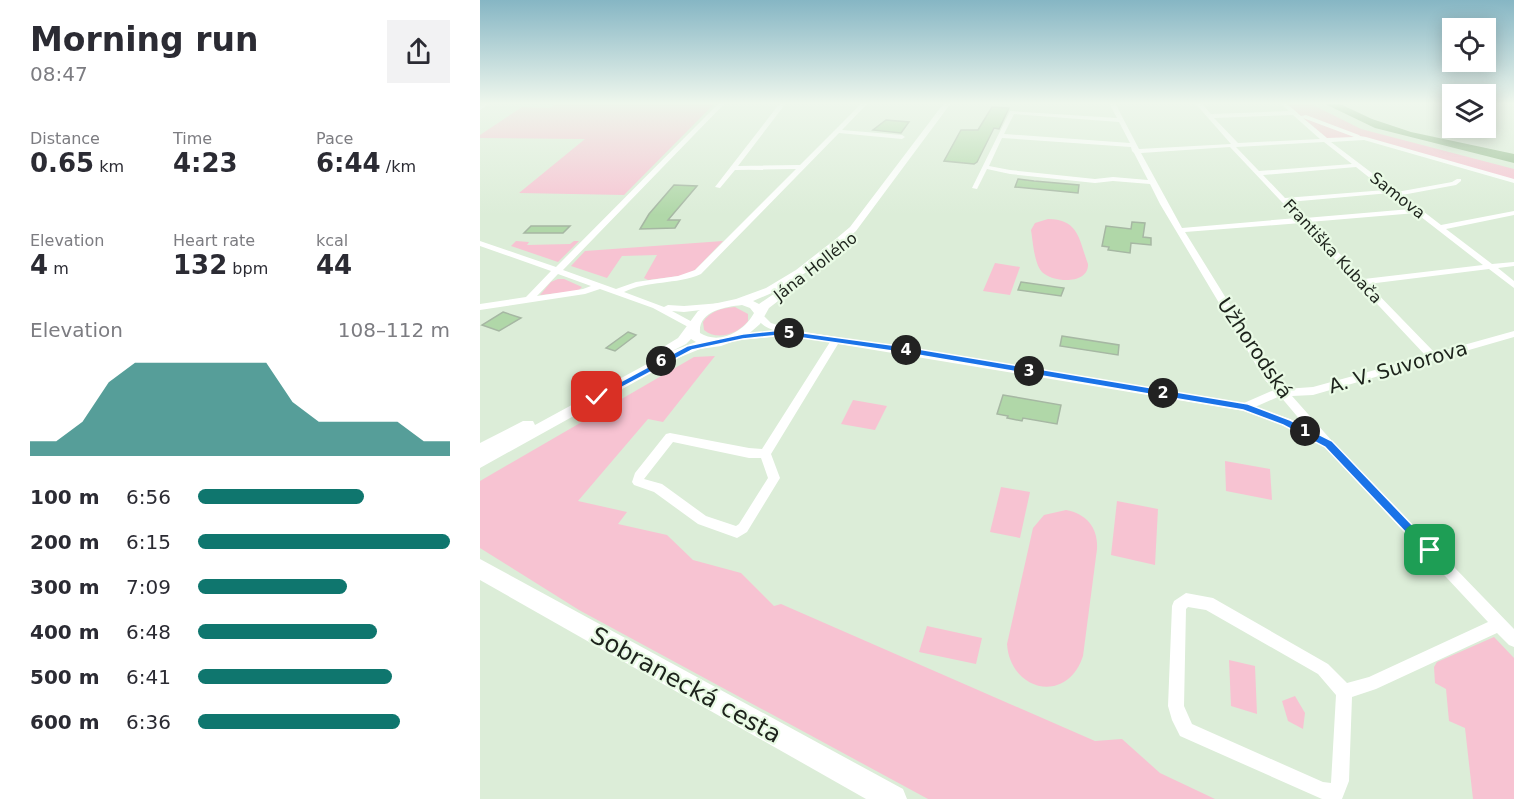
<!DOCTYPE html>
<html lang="en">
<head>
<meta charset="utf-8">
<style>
	body { margin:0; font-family:"DejaVu Sans",sans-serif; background:#f2f2f3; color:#2b2b33; height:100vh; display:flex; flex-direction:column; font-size:22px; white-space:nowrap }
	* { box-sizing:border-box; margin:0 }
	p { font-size:20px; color:#7c7c81 }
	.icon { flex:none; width:33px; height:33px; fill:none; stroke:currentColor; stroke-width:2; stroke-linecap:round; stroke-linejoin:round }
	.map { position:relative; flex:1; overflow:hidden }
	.drawer { display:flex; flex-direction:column; background:#fff; width:480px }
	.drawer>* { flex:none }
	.tools { position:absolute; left:962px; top:18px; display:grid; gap:12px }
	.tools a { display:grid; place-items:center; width:54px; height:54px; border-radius:0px; background:#fff; box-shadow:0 3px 15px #0003; font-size:30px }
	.pin { position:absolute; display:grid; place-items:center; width:51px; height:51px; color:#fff; margin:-26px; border-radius:12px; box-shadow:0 3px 9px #0006 }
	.km { position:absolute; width:30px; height:30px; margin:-15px; border-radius:50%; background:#222; color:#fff; font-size:16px; line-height:30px; text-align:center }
	.round { display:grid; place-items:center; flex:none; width:63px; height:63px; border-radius:0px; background:#f2f2f3 }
	.headline { display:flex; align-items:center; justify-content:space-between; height:102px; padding:0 30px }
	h1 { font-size:33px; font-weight:800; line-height:45px }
	.metrics { display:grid; grid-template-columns:repeat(3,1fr); gap:9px; height:102px; padding:6px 30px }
	.metrics div { display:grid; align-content:center }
	.metrics b { font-size:26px; font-weight:800 }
	.metrics small { font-size:16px; font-weight:400 }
	.metrics p { font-size:16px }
	.chart { height:168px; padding:12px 30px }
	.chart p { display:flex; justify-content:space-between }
	.chart svg { width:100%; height:108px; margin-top:6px; fill:#0f766e; opacity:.7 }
	ul { padding:0 30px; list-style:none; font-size:20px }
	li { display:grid; grid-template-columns:96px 72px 1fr; align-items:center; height:45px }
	li i { height:15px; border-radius:8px; background:#0f766e }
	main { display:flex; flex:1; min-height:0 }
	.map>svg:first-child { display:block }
</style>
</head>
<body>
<main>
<section class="drawer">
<div class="headline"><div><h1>Morning run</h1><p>08:47</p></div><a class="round"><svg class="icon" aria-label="share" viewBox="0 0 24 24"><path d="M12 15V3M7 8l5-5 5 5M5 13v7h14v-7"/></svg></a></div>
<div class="metrics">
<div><p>Distance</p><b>0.65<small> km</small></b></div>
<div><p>Time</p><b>4:23</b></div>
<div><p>Pace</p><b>6:44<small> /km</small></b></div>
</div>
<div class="metrics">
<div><p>Elevation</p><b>4<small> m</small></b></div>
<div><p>Heart rate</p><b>132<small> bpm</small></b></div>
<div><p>kcal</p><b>44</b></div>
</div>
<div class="chart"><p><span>Elevation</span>108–112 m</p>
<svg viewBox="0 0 160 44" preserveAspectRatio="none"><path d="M0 44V38L10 38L20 30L30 14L40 6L50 6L60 6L70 6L80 6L90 6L100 22L110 30L120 30L130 30L140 30L150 38L160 38V44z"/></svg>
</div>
<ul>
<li><b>100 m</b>6:56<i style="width:66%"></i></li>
<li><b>200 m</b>6:15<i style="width:100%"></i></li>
<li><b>300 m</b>7:09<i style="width:59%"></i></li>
<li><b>400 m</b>6:48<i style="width:71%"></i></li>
<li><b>500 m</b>6:41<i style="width:77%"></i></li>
<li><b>600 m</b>6:36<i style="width:80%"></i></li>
</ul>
</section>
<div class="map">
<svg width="1034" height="799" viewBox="0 0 1034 799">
	<rect width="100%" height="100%" fill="#dcedd8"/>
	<g fill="#f7c3d2">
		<polygon points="77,103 235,103 144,195 39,193 105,139 0,138 0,135 42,107 70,108"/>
		<polygon points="805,103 829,103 881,129 1034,169 1034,180 884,137 848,139"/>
		<path d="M568 219C599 219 599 240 608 264 609 285 573 283 562 272 554 263 553 242 551 230L555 223Z"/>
		<polygon points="36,241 49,242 47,245 90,244 94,241 99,241 78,262 31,246"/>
		<polygon points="243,241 215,270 207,275 168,280 164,278 177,255 142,256 127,278 91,266 105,251"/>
		<polygon points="515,263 540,267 530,295 503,291"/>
		<polygon points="78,279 84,279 102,287 98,291 60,295 71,282"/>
		<path d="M255 307 268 314V321C258 334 237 341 224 330L223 322C230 311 242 308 255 307Z"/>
		<polygon points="235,356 183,422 168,419 98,501 147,512 138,524 187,535 213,560 261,573 294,606 301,604 615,741 642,739 680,773 735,799 448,799 99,610 0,548 0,481 214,357"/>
		<polygon points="373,400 407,406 395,430 361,424"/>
		<polygon points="745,461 790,469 792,500 746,491"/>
		<polygon points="521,487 550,492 540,538 510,532"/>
		<polygon points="637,501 678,509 675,565 631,555"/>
		<path d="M586 510C607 514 618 528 617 549L603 656C587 705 530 691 527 644L553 528 564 515Z"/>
		<polygon points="447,626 502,638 496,664 439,652"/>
		<polygon points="1014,637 1034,658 1034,799 993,799 985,728 969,721 966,689 955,683 954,667 957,662"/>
		<polygon points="749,660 775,666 777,714 751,706"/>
		<polygon points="815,696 825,713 823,729 808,721 802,701"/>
	</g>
	<polygon fill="#94ba8d" points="843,103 858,103 892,119 931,132 1034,154 1034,163 895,128"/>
	<g fill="#b0d7a8" stroke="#a6b7a3" stroke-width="1.5">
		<polygon points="512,107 529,108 519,129 514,128 497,162 494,164 464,161 481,130 498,130"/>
		<polygon points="406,120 429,122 421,133 393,130"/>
		<polygon points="538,179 554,181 599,185 598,193 535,187"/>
		<polygon points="194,185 217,186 188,220 200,220 195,228 160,229 169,214"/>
		<polygon points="652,222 665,223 663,237 671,238 671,245 651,243 650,253 628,250 629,247 622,246 626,226 651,229"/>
		<polygon points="51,226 90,226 83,233 44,233"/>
		<polygon points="541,282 584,288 581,296 538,290"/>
		<polygon points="23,312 41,318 19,331 2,325"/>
		<polygon points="148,332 156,335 135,351 126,348"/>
		<polygon points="582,336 639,345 638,355 580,346"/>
		<polygon points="523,395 581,405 577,424 543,418 542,421 527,418 528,416 517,414"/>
	</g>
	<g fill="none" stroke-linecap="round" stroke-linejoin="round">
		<g fill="#fff" fill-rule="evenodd">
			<polygon points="4,103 11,103 0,110 0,106"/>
			<path d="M239 103H245L83 270 136 289 156 282 198 276 215 270 316 169 255 170 240 188 235 187 300 103H306L258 166 320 165 382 103H388L362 130 422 135 425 137 422 139 359 133 221 274C196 285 168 280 144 292L184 307 188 305 204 306 241 303V307L238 308 204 312 192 311 216 324 218 326 216 328H210L173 308 120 289 105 294 0 310V304L46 297 71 271 0 246V241L76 267ZM78 274 111 286 103 289 57 296Z"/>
			<path d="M629 103H635L659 149 751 144 715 103H721L731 114 809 111 800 103H806L821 116 826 115 879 135 880 136 886 137 1034 179V183L884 140 851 142 917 192 972 182 977 179H981V181L976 185 922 195 961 225 1034 211V215L966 229 1012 264 1034 262V266L1018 268 1034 281V288L1009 269 888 284 955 353 1034 331V337L833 395 812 396 852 441 1034 629V647L1029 645 1017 633 896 689 872 697 869 781 862 799H842L700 736 692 720 688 706 692 606 694 601 706 593 733 598 848 664 867 683 889 677 1008 622 841 443 802 425 764 411 358 344 291 454 300 478 267 532 257 538 218 524 174 492 154 485 152 482 155 473 186 434 190 433 269 448 282 449 350 342 306 334 302 336 249 341 247 339 249 337 252 336 296 331C286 328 281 324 274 316L279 313 282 314 291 323 313 330 764 403 794 390 785 380 680 204 670 184 633 181 615 183 530 174 507 169 497 189 492 188 530 111 637 118ZM534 114 639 122 650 143 524 134ZM813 115 840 139 758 143 734 118ZM823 118 874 137 847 138ZM522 138 651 147 652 151 654 153 668 180 633 177 615 179 530 170 509 166ZM844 142 872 164 779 171 756 147ZM750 147 817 218 702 228 661 153ZM876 167 905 190 805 198 783 175ZM910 193 931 209 825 218 809 202ZM936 213 1003 265 884 279 829 222ZM821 223 946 356 833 387 805 389 793 374 705 232ZM800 396 827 428 810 419 775 407ZM193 442 269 458H281L288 478 259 524 256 526 226 516 182 484 164 479ZM708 607 726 610 838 674 856 695 851 783 843 782 712 724 704 706 706 609Z"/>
		</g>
		<path fill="#fff" fill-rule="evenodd" d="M464 103H471L376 231 337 265 307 285 315 288 289 308 280 324 265 337 241 346 220 349 198 358 0 468V443L43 421H53L55 425 189 352H182L180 349 198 338 218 311 233 304 256 299 286 288 316 270 357 238 370 227ZM301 289 279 304 273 301ZM262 305 270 308 274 313C264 332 239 345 220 333 218 311 245 307 262 305ZM211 339 216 342 192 351 206 344Z"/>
		<polygon fill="#fff" fill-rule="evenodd" points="0,559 423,789 427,799 386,799 0,580"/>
	</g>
	<linearGradient id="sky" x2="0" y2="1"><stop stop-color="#86b6c4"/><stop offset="0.48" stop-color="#eff7ed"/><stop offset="1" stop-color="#eff7ed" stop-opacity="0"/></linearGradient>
	<rect width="1034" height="215" fill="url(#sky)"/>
	<polygon fill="#1a73e8" stroke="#fff" stroke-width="1.5" points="302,330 426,347 768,404 810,420 852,441 956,550 955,554 946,554 845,447 803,425 763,410 426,353 302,335 263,339 212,350 120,399 117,400 112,397 207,346 263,334"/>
	<g text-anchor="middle" stroke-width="4.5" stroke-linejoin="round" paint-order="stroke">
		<g font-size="16" fill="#1d231c" stroke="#e9fae5">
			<text transform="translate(918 195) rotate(38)" y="6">Samova</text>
			<text transform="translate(853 251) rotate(47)" y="6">Františka Kubača</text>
			<text transform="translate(335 266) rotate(-38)" y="6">Jána Hollého</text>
		</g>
		<g font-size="20" fill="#1d231c" stroke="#e9fae5">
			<text transform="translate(775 348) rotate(56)" y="7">Užhorodská</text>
			<text transform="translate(918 367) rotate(-16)" y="7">A. V. Suvorova</text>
		</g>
		<g font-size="24" fill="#1d231c" stroke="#e9fae5">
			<text transform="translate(206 685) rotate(29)" y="8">Sobranecká cesta</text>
		</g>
	</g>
</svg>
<div class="tools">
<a><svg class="icon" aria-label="locate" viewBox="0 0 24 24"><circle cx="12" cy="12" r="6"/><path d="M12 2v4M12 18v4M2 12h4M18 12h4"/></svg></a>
<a><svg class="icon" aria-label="layers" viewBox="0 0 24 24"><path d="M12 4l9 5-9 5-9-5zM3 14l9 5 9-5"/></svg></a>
</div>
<div class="pin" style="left:950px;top:550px;background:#1e9e55"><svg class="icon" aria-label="arrive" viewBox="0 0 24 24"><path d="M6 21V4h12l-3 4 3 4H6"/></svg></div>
<div class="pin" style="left:117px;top:397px;background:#d93025"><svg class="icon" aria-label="check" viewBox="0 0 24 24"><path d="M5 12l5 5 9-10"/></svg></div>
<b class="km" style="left:825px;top:431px">1</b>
<b class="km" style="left:683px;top:393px">2</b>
<b class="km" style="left:549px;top:371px">3</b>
<b class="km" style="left:426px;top:350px">4</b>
<b class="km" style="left:309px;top:333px">5</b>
<b class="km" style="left:181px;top:361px">6</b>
</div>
</main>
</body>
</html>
